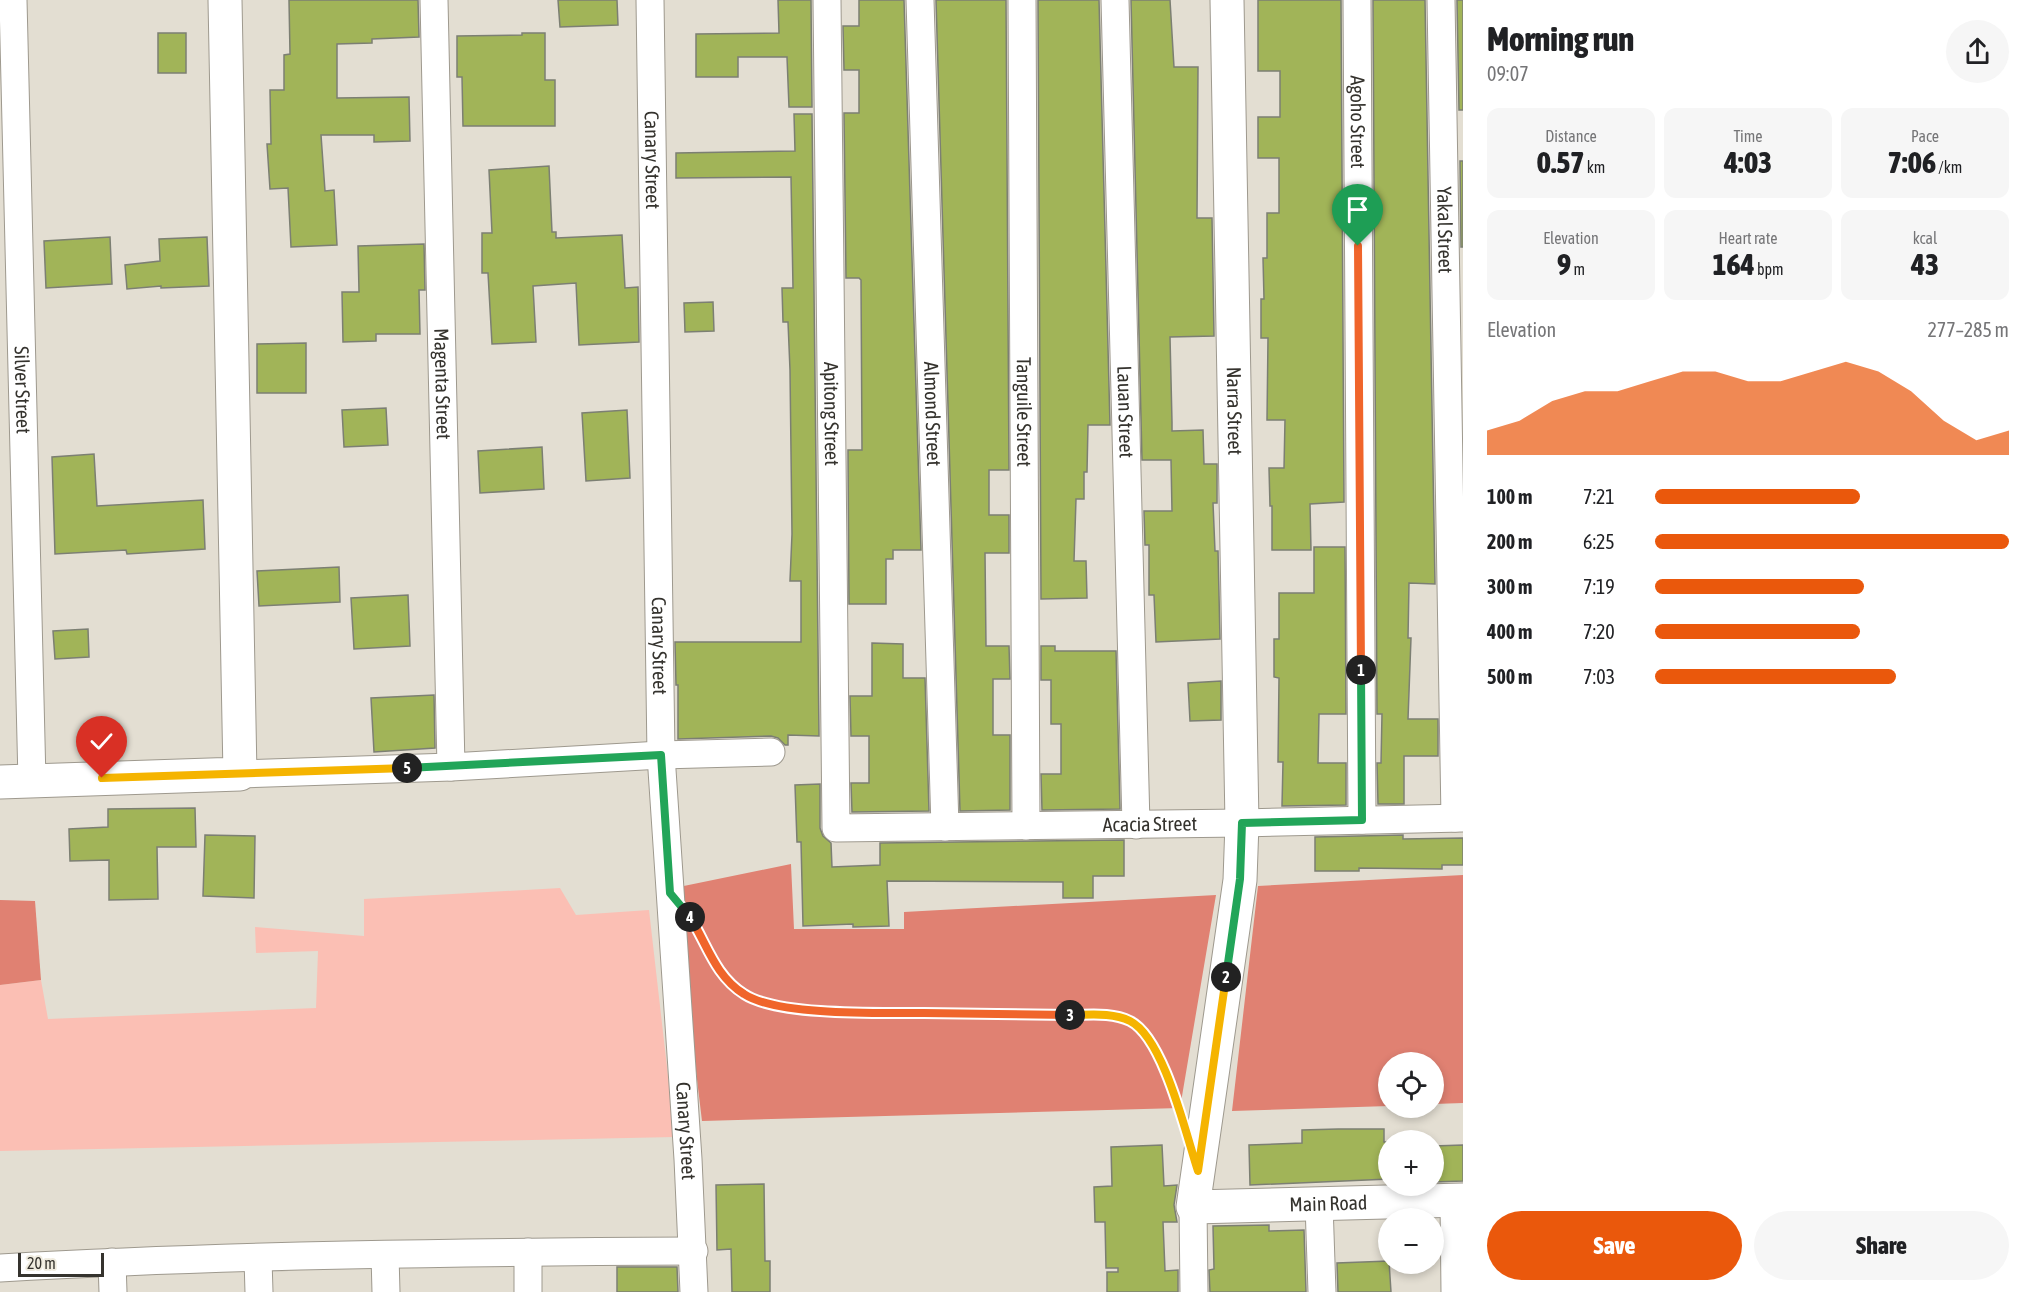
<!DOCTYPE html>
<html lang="en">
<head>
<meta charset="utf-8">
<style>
	body { margin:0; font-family:"Asap Condensed",sans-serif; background:#f6f6f6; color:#202124; height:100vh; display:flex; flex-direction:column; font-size:22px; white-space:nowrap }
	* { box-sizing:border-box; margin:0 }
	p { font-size:20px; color:#757577 }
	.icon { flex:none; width:33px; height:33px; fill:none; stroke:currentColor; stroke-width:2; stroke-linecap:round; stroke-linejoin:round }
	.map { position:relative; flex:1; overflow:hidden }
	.drawer { display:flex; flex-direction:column; background:#fff; width:570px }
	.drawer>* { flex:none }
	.tools { position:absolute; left:1378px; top:1052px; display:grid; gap:12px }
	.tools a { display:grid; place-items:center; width:66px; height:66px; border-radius:50%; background:#fff; box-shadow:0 3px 9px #0003; font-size:30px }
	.scale { position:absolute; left:18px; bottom:15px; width:86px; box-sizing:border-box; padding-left:6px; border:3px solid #35332e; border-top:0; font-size:16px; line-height:21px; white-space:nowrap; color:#35332e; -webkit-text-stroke:4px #f0ecdf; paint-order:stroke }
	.pin { position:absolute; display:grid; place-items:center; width:51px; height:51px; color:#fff; margin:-62px -26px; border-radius:50% 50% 50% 0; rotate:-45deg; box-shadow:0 0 6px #0007 }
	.pin .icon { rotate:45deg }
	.km { position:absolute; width:30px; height:30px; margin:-15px; border-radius:50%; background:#222; color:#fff; font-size:16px; line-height:30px; text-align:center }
	.round { display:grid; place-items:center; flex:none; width:63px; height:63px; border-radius:32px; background:#f6f6f6 }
	.headline { display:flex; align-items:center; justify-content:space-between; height:102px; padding:0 24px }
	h1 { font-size:33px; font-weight:800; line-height:45px }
	.figures { display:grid; grid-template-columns:repeat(3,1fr); gap:9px; height:102px; padding:6px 24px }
	.figures div { display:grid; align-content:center; border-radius:12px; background:#f6f6f6; text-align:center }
	.figures b { font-size:30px; font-weight:800 }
	.figures small { font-size:16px; font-weight:400 }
	.figures p { font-size:16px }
	.chart { height:168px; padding:12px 24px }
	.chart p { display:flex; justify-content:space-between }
	.chart svg { width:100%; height:108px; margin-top:6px; fill:#ea580c; opacity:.7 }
	.button { display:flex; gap:12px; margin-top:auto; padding:12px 24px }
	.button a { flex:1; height:69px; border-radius:36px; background:#ea580c; color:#fff; font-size:24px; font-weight:800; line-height:69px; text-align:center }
	.button a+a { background:#f6f6f6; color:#202124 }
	ul { padding:0 24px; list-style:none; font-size:20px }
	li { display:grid; grid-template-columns:96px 72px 1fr; align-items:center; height:45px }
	li i { height:15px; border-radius:8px; background:#ea580c }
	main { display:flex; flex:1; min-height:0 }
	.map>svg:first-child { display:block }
</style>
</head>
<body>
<main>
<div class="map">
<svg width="1463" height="1292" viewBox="0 0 1463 1292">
	<rect width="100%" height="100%" fill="#e3ded2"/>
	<polygon fill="#fbbfb4" points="560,888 576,915 649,910 675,1137 0,1151 0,985 41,980 48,1019 316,1008 318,951 256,953 255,927 364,936 364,899"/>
	<g fill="#e08172">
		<polygon points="791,864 794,929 904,929 904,912 1216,895 1180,1108 702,1121 674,888"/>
		<polygon points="1463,875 1463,1103 1434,1104 1434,1062 1389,1062 1389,1106 1232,1111 1258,886"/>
		<polygon points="0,900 35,901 41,980 0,985"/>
	</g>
	<g fill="#a1b458" stroke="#7c7f73" stroke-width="1.5">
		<polygon points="289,0 418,0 419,37 372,39 372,43 337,44 337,98 409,97 410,141 374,142 374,135 321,135 325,191 334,190 337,245 291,247 288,188 270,189 267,144 271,144 270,90 284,90 284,55 290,54"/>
		<polygon points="558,0 617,0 618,25 560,27"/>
		<polygon points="778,0 811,0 812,107 789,107 787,57 738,57 738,77 696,77 696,34 779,33"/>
		<polygon points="859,0 904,0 921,550 893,550 893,559 886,559 886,604 849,604 848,450 862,450 861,280 859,278 846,278 844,113 859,113 859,70 844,70 843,26 859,26"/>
		<polygon points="936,0 1006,0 1009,470 989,470 989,515 1009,515 1009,553 985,553 986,646 1009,646 1010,679 993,679 993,735 1010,735 1010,810 960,811"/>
		<polygon points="1038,0 1099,0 1110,425 1088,425 1087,472 1084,472 1084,499 1076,499 1074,561 1086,561 1087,598 1041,599"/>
		<polygon points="1131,0 1170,0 1174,67 1198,67 1197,218 1212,218 1214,336 1170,337 1172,422 1172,431 1203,430 1204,464 1217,464 1217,503 1213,503 1215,551 1218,551 1220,639 1156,642 1154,595 1149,595 1149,545 1145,545 1144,511 1172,511 1171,460 1142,460"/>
		<polygon points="1258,0 1341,0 1344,502 1310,504 1311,550 1272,550 1272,506 1270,506 1269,468 1284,468 1285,420 1267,420 1268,338 1261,338 1261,299 1264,299 1263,258 1267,258 1267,213 1279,213 1279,158 1258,158 1258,117 1280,117 1280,71 1258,71"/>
		<polygon points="1373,0 1425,0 1435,584 1409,583 1408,638 1411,638 1408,719 1438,719 1438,756 1404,756 1404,804 1378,804 1377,763 1381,763 1382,714 1377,714"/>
		<polygon points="1457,0 1463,0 1463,110 1459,110"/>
		<rect x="158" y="33" width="28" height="40"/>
		<polygon points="522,33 545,33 545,80 555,80 555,126 463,126 462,77 457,77 457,36 522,35"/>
		<polygon points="794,114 812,114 819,736 788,735 788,745 785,745 778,738 771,736 678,739 678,685 676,685 675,642 801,642 801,581 790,581 792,534 790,370 788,322 783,322 782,288 793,288 791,177 676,178 676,153 795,151"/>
		<polygon points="1460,161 1463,161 1463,247 1461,247"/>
		<polygon points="549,166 552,232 556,232 556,238 622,235 625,288 638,287 639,342 579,345 576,283 533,286 536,342 492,344 488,273 482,273 482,233 492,233 489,170"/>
		<polygon points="110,237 112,284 46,288 44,241"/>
		<polygon points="207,237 209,286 161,288 161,286 127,289 125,265 160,261 159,239"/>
		<polygon points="424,244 425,290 419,290 420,334 376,334 376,341 343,342 342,292 359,292 358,246"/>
		<polygon points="713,302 714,331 685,332 684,303"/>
		<polygon points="306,343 306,393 257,393 257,344"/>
		<polygon points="386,408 388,445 344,447 342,410"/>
		<polygon points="627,410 630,478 586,481 582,413"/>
		<polygon points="542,447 544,489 480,493 478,451"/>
		<polygon points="94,454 97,506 203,500 205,549 127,554 126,550 55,554 52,457"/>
		<polygon points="1314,547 1345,547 1346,714 1319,714 1318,763 1346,763 1346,805 1282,806 1283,762 1278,762 1279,678 1274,677 1274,639 1279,639 1279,593 1314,593"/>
		<polygon points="339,567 340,602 259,606 257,571"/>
		<polygon points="408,595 410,646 354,649 351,598"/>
		<polygon points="88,629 89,657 55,659 53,631"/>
		<polygon points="872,643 903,644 903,678 925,678 929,811 852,812 851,783 869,783 869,736 851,736 850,696 872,696"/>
		<polygon points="1041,646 1055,646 1055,651 1116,651 1120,809 1042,810 1041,774 1061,774 1061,724 1051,724 1051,680 1041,680"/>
		<polygon points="1221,681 1221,720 1190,721 1188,683"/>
		<polygon points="434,695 435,748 374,752 371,698"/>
		<polygon points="820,784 820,828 823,836 831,843 832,867 880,865 880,843 1124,840 1124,876 1093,876 1093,898 1063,898 1063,882 887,881 889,926 853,927 853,924 803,926 801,842 797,842 795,785"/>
		<polygon points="195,808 196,847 157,847 158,899 109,900 109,860 70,861 69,829 108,827 108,809"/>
		<polygon points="205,835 255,836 254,898 203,896"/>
		<polygon points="1403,835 1403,839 1463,838 1463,865 1442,865 1442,869 1359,868 1359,871 1315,871 1315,837"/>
		<polygon points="1338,1129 1384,1129 1384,1142 1389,1142 1389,1179 1250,1185 1249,1145 1302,1143 1302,1130"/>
		<polygon points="1162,1145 1164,1186 1177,1185 1174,1205 1177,1222 1163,1222 1165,1271 1178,1270 1178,1292 1107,1292 1107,1272 1118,1272 1118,1268 1106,1268 1105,1222 1095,1222 1094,1187 1112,1186 1111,1147"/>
		<polygon points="1463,1145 1463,1181 1434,1182 1434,1146"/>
		<polygon points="764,1184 765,1261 770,1261 770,1292 732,1292 731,1249 717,1250 716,1185"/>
		<polygon points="1269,1225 1269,1231 1304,1230 1306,1292 1210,1292 1209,1270 1214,1269 1213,1226"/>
		<polygon points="1389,1261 1391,1292 1338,1292 1337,1263"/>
		<polygon points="617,1267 677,1267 678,1292 617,1292"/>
	</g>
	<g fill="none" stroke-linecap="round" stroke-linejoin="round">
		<defs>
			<g id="minor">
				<path id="s1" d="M13 0 32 781"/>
				<path id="s2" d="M434 0 451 767"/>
				<path id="s3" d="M650 0 661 755 688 1159 694 1292"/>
				<path id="s4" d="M827 0 836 828 1242 823 1463 818"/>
				<path id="s5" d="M920 0 945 827"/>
				<path id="s6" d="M1022 0 1026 826"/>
				<path id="s7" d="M1115 0 1136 825"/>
				<path id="s8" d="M1357 0 1362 820"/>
				<path id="s9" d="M1441 0 1455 818"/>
				<polyline points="240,774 451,767 661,755 771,752"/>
				<polyline points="1454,1201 1455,1292"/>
				<polyline points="1319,1204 1322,1292"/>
				<polyline points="1193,1207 1194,1292"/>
				<polyline points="528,1252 528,1292"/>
				<polyline points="385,1255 386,1292"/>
				<polyline points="258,1259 259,1292"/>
				<polyline points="112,1262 113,1292"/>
				<path d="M0 1268C231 1255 463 1252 694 1251"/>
			</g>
			<g id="tertiary">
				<path id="s10" d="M1227 0 1242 823 1240 880 1193 1207 1463 1200"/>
				<polyline points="0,782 240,774 225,0"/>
			</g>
		</defs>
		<use href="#minor" stroke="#9e998e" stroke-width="29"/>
		<use href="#tertiary" stroke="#9e998e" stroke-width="35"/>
		<path stroke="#88857c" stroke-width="4" stroke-dasharray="4.5 3" stroke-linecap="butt" d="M703 943C713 962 727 986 746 996 787 1015 860 1012 905 1013 974 1014 1043 1014 1111 1016 1122 1019 1134 1021 1142 1029 1159 1046 1169 1080 1176 1102"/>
		<use href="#minor" stroke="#fff" stroke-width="27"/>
		<use href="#tertiary" stroke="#fff" stroke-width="33"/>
	</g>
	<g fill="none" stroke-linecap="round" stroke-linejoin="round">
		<defs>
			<polyline id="split-1" points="1358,246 1361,670"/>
			<polyline id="split-2" points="1226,977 1240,879 1242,823 1362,820 1361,670"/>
			<path id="split-3" d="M1070 1015C1089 1015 1112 1012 1130 1021 1164 1038 1186 1135 1198 1171L1226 977"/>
			<path id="split-4" d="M690 917C707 944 715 976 744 994 777 1016 882 1013 924 1013 973 1014 1021 1014 1070 1015"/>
			<polyline id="split-5" points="407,768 661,755 670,893 690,917"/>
			<polyline id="split-6" points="102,778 407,768"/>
		</defs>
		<use href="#split-1" stroke="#fff" stroke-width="12"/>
		<use href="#split-2" stroke="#fff" stroke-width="12"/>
		<use href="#split-3" stroke="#fff" stroke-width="12"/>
		<use href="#split-4" stroke="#fff" stroke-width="12"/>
		<use href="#split-5" stroke="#fff" stroke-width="12"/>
		<use href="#split-6" stroke="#fff" stroke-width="12"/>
		<use href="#split-1" stroke="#f0652b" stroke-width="8"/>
		<use href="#split-2" stroke="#22a559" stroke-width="8"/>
		<use href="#split-3" stroke="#f5b400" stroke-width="8"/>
		<use href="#split-4" stroke="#f0652b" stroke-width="8"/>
		<use href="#split-5" stroke="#22a559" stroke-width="8"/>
		<use href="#split-6" stroke="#f5b400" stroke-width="8"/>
	</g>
	<g text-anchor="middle" stroke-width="4.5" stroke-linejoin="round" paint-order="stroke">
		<g font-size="20" fill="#35332e" stroke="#f0ecdf">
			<text dy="7" stroke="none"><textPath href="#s8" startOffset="122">Agoho Street</textPath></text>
			<text dy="7" stroke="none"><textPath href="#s3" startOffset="160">Canary Street</textPath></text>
			<text dy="7" stroke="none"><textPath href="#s9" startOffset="230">Yakal Street</textPath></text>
			<text dy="7" stroke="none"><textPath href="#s2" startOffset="384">Magenta Street</textPath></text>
			<text dy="7" stroke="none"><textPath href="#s1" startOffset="390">Silver Street</textPath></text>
			<text dy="7" stroke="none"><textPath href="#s7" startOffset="412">Lauan Street</textPath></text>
			<text dy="7" stroke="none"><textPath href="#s10" startOffset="411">Narra Street</textPath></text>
			<text dy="7" stroke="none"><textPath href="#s5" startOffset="414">Almond Street</textPath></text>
			<text dy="7" stroke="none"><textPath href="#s6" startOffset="412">Tanguile Street</textPath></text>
			<text dy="7" stroke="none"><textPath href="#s4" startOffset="414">Apitong Street</textPath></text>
			<text dy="7" stroke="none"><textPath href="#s3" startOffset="646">Canary Street</textPath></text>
			<text dy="7" stroke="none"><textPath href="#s4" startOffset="1142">Acacia Street</textPath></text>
			<text dy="7" stroke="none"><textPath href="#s3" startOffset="1132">Canary Street</textPath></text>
			<text dy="7" stroke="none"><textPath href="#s10" startOffset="1346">Main Road</textPath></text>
		</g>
	</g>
</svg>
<div class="tools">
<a><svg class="icon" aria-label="locate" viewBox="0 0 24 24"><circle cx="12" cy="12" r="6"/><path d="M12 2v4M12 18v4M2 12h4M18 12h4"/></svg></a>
<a>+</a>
<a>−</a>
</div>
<div class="scale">20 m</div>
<div class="pin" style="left:1358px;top:246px;background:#1e9e55"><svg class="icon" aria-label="arrive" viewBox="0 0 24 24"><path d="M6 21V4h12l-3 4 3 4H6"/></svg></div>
<div class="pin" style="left:102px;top:778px;background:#d93025"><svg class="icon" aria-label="check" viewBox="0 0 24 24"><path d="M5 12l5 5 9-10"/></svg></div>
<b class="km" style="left:1361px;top:670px">1</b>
<b class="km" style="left:1226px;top:977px">2</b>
<b class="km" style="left:1070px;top:1015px">3</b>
<b class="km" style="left:690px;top:917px">4</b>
<b class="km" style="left:407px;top:768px">5</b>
</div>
<section class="drawer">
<div class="headline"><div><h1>Morning run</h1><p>09:07</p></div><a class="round"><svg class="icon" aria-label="share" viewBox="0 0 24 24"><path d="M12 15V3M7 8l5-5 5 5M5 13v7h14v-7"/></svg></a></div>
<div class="figures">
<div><p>Distance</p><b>0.57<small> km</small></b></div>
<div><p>Time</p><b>4:03</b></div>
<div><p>Pace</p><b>7:06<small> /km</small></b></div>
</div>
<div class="figures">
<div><p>Elevation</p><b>9<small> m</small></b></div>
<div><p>Heart rate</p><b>164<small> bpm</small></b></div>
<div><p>kcal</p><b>43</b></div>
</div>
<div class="chart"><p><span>Elevation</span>277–285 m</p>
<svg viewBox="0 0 160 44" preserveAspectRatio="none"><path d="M0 44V34L10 30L20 22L30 18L40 18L50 14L60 10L70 10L80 14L90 14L100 10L110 6L120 10L130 18L140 30L150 38L160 34V44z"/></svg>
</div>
<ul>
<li><b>100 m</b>7:21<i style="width:58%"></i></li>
<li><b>200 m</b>6:25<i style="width:100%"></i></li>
<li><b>300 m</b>7:19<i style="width:59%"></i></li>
<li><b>400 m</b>7:20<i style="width:58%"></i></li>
<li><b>500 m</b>7:03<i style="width:68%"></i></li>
</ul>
<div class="button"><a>Save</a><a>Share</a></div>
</section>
</main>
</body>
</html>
